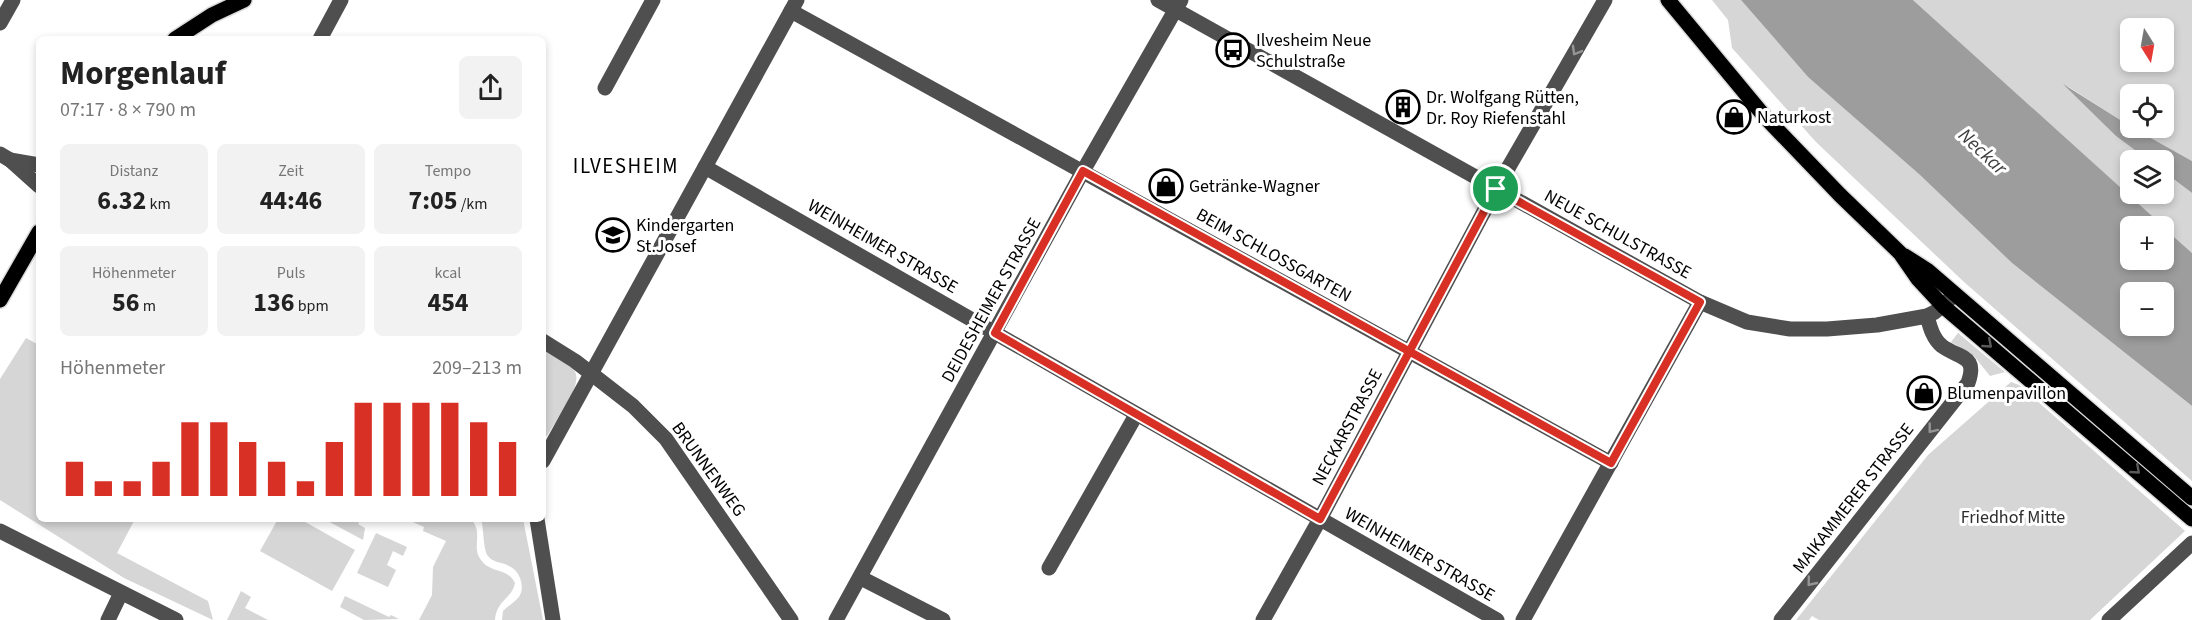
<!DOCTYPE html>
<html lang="de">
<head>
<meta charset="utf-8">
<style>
	body { margin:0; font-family:"Source Sans 3",sans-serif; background:#f2f2f2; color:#222; height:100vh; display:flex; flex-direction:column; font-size:22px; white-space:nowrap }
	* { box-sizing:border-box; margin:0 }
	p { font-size:20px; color:#767676 }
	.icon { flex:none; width:33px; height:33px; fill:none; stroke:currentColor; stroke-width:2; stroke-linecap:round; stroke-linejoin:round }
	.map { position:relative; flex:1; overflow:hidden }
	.drawer { position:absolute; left:36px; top:36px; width:510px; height:486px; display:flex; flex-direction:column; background:#fff; border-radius:9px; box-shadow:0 3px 9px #0003 }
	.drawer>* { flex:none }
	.needle { width:39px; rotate:169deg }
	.tools { position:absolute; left:2120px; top:18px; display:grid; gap:12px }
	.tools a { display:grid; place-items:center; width:54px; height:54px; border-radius:9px; background:#fff; box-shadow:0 3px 9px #0003; font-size:30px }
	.pin { position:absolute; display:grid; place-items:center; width:51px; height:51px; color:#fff; margin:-26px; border:3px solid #fff; border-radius:50%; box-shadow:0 2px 6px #0007 }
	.round { display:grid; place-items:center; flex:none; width:63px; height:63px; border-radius:9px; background:#f2f2f2 }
	.headline { display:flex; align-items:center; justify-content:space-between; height:102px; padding:0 24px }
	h1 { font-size:33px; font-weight:700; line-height:45px }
	.figures { display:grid; grid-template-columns:repeat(3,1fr); gap:9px; height:102px; padding:6px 24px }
	.figures div { display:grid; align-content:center; border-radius:9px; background:#f2f2f2; text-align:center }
	.figures b { font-size:26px; font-weight:700 }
	.figures small { font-size:16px; font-weight:400 }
	.figures p { font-size:16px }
	.chart { height:168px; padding:12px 24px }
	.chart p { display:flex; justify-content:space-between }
	.chart svg { width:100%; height:108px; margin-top:6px; stroke:#d93025; stroke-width:6 }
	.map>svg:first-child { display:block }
</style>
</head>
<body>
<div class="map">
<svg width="2192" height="620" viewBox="0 0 2192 620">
	<rect width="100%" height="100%" fill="#fff"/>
	<g fill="#d6d6d6" fill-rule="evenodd">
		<polygon points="1712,0 1741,0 1808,77 1920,175 2012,263 2192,406 2192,481 1964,282 1816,142 1732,48 1728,20"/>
		<path d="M1913 0H2192V161L2133 128H2163V94H2130V126L2067 86 2116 136 2148 160H2130V194H2163V171L2192 193V253ZM2130 28H2163V62H2130Z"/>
		<polygon points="1958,333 2005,372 1990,376 1974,356 1951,342"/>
		<polygon points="26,338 39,345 39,519 135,519 117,553 208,601 213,620 124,578 0,500 0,379"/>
		<path d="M543 349C552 355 568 361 574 370 585 384 555 422 547 436L543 434Z"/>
		<polygon points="2011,382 2019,385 2185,531 2090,620 1819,620 1812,616 1809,620 1796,620 1928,455"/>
		<polygon points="278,519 300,519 355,550 332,591 260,551"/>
		<polygon points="324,519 361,519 358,524 365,528 363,540"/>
		<path d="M406 519H472C474 523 477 528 477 532 478 543 474 551 481 560 491 574 507 567 515 583 512 599 497 599 495 620H419L432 595 433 567 446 541 423 531 424 527Z"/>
		<path d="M481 519H523L543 620H502L503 611C508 606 518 600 520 595 525 585 519 570 509 566 503 562 493 563 488 556 483 550 484 529 481 519Z"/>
		<polygon points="376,533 407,547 403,556 393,551 387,565 396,570 388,587 357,573"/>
		<polygon points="241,591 251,597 245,608 268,620 227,620"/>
		<polygon points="345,596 389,617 391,615 399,619 364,620 340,607"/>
	</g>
	<g fill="#9d9d9d" fill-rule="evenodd">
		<path d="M1741 0H1913L2163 226H2130V260H2163V227L2192 253V406L2012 263 1920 175 1808 77ZM2130 292H2163V326H2130Z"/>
		<polygon points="2063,84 2130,126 2130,128 2133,128 2192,161 2192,193 2163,171 2163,160 2148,160 2116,136"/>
	</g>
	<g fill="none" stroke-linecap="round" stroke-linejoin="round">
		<defs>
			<g id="major">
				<polyline points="1668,0 1765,117 1840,195 1900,253 1918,279 1943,306 2192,519"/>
				<polyline points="175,39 212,15 244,0"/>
				<polyline points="1905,256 1927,270 2192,498"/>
				<polyline points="0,300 39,232"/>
			</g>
		</defs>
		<use href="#major" stroke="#dbdbdb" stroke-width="18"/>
		<g stroke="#4f4f4f" stroke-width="15">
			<polyline points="1158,0 1700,302 1747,322 1790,329 1827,329 1877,325 1927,316 1935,312 1952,297"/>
			<polyline points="791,11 1611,463"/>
			<polyline points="0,23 13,0"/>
			<polyline points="320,39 341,0"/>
			<polyline points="605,88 653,0"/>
			<polyline points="0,154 10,160 39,186"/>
			<polyline points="10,160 39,165"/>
			<polyline points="705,167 1497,620"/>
			<polyline points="543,341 575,361 633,406 666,439 791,620"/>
			<polyline points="543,461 797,0"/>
			<polyline points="537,519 553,620"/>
			<polyline points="0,531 176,620"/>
			<polyline points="1049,568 1136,415"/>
			<polyline points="861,578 943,620"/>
			<polyline points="108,620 121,593"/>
			<polyline points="836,620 1083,171 1181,0"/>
			<polyline points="1263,620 1320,519 1496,189 1605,0"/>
			<polyline points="1523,620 1700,302"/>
			<path d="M1781 620 1968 383C1978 355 1960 359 1942 346 1933 339 1930 327 1927 316"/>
			<polyline points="2109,620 2192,543"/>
		</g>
		<use href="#major" stroke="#000" stroke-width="15"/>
	</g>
	<defs><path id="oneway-chevron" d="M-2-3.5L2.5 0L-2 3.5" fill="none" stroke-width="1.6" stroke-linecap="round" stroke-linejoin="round" transform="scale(1.5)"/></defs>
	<g stroke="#959595">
		<use href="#oneway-chevron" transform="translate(1576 51) rotate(120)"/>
		<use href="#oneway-chevron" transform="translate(1932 429) rotate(128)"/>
		<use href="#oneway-chevron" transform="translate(1811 582) rotate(129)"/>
	</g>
	<g stroke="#595959">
		<use href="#oneway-chevron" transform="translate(1988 344) rotate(41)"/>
		<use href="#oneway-chevron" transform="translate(2136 470) rotate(41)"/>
	</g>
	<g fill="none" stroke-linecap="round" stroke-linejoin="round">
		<defs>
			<polyline id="route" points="1496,189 1320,519 995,333 1083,171 1611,463 1700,302 1496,189"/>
		</defs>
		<use href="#route" stroke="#fff" stroke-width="12"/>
		<use href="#route" stroke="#d93025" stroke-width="8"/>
	</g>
	<defs>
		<symbol id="bus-ring" viewBox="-11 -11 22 22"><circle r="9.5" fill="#fff" stroke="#000" stroke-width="1.5"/><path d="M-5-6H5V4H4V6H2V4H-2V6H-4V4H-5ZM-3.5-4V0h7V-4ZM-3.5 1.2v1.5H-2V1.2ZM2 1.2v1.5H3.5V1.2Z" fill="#000"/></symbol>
		<symbol id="building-ring" viewBox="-11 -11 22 22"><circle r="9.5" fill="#fff" stroke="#000" stroke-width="1.5"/><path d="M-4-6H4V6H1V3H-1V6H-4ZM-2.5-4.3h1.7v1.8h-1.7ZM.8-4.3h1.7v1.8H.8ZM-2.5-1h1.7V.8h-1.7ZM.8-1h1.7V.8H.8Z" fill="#000"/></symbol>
		<symbol id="shop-ring" viewBox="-11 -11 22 22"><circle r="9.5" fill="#fff" stroke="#000" stroke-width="1.5"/><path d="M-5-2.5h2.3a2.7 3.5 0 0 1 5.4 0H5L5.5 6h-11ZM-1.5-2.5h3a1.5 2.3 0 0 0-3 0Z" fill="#000"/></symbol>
		<symbol id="school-ring" viewBox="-11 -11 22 22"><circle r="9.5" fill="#fff" stroke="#000" stroke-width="1.5"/><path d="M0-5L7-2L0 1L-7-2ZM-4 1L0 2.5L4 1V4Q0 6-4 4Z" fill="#000"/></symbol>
	</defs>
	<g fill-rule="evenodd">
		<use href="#bus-ring" x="1214" y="31" width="38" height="38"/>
		<use href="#building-ring" x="1384" y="88" width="38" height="38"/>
		<use href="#shop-ring" x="1715" y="98" width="38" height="38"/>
		<use href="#shop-ring" x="1147" y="167" width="38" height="38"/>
		<use href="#school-ring" x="594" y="216" width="38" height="38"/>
		<use href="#shop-ring" x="1905" y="374" width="38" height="38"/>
	</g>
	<g text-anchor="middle" stroke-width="6" stroke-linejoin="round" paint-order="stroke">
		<g font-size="18" fill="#000" stroke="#fff" text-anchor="start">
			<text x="1256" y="46">Ilvesheim Neue<tspan x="1256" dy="21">Schulstraße</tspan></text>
			<text x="1426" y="103">Dr. Wolfgang Rütten,<tspan x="1426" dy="21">Dr. Roy Riefenstahl</tspan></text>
			<text x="1757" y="123">Naturkost</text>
			<text x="1189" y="192">Getränke-Wagner</text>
			<text x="636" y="231">Kindergarten<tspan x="636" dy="21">St.Josef</tspan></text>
			<text x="1947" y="399">Blumenpavillon</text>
		</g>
		<g font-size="18" fill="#000" stroke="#fff">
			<text transform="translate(1618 234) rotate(29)" y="6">NEUE SCHULSTRASSE</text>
			<text transform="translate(883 246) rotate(30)" y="6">WEINHEIMER STRASSE</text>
			<text transform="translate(1274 255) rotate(29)" y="6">BEIM SCHLOSSGARTEN</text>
			<text transform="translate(991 300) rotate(-61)" y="6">DEIDESHEIMER STRASSE</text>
			<text transform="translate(1347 427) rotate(-62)" y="6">NECKARSTRASSE</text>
			<text transform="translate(709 469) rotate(54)" y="6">BRUNNENWEG</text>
			<text transform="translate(1853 498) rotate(-52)" y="6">MAIKAMMERER STRASSE</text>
			<text transform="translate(1420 554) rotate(30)" y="6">WEINHEIMER STRASSE</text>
		</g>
		<g font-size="18" fill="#2d2d2d" stroke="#fff">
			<text x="2013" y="523">Friedhof Mitte</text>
		</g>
		<g font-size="20" font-style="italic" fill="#3e3e3e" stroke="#fff">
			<text transform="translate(1983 151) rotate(43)" y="7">Neckar</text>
		</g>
		<g font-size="21" letter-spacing="1.5" fill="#000" stroke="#fff">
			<text x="626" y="173">ILVESHEIM</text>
		</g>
	</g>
</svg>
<div class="tools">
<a><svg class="needle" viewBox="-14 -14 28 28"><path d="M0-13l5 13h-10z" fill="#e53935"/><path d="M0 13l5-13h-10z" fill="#767676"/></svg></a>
<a><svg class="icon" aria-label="locate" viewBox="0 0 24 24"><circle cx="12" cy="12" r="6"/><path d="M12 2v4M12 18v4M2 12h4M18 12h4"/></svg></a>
<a><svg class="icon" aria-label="layers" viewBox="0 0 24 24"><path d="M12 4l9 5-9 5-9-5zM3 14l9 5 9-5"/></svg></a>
<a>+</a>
<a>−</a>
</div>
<div class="pin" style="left:1496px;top:189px;background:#1e9e55"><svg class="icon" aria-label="arrive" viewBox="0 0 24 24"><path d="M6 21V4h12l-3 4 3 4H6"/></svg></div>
<section class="drawer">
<div class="headline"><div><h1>Morgenlauf</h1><p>07:17 · 8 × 790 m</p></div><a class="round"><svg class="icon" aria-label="share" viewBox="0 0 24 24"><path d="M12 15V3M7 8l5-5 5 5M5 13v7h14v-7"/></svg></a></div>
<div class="figures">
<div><p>Distanz</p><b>6.32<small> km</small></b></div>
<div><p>Zeit</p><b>44:46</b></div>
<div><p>Tempo</p><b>7:05<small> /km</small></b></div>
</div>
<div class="figures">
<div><p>Höhenmeter</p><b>56<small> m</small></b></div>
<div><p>Puls</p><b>136<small> bpm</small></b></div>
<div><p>kcal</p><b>454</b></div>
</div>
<div class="chart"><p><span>Höhenmeter</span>209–213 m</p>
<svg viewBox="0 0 160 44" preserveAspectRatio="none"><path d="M5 44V30M15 44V38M25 44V38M35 44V30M45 44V14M55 44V14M65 44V22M75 44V30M85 44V38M95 44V22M105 44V6M115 44V6M125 44V6M135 44V6M145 44V14M155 44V22"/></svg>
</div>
</section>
</div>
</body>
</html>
